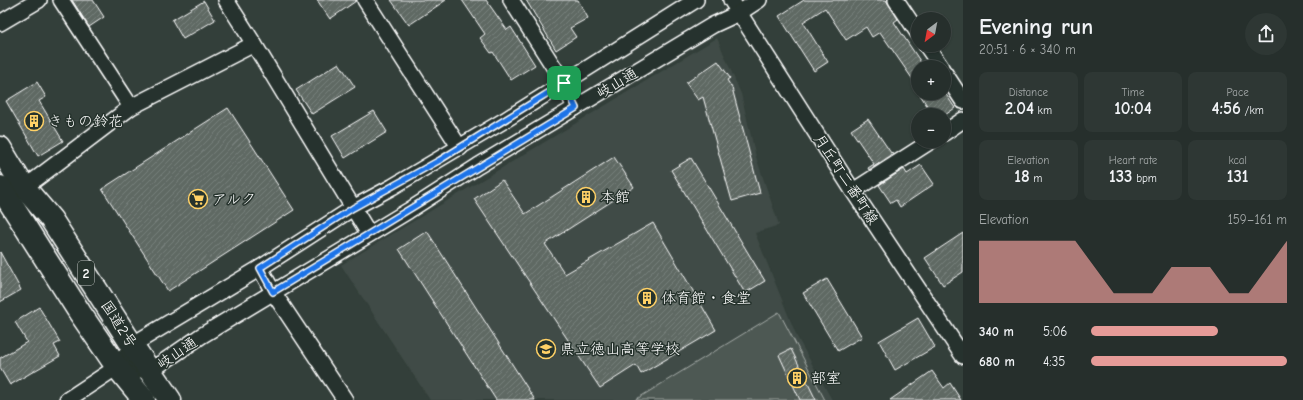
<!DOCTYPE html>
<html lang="en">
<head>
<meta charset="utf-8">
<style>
	body { margin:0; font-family:"Comic Neue","Klee One",sans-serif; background:#2e3734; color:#f1f3f6; height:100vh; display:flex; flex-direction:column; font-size:15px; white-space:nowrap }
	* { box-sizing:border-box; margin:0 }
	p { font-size:13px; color:#a4a9a9 }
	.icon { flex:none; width:22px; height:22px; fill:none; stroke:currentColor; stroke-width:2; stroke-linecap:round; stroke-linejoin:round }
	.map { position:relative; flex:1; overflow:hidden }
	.drawer { display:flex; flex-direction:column; background:#262f2c; width:340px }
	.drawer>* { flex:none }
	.needle { width:26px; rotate:212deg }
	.tools { position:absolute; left:911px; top:12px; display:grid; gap:8px }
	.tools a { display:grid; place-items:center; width:40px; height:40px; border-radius:50%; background:#262f2c; box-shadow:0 1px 3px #0004,0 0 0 1px #424a48; font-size:20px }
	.pin { position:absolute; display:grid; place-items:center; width:34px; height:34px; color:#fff; margin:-17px; border-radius:8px; box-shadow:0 2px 6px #0006 }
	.round { display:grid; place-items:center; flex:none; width:42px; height:42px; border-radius:21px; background:#2e3734 }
	.headline { display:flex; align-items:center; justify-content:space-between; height:68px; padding:0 16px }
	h1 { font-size:22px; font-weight:700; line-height:30px }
	.metrics { display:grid; grid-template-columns:repeat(3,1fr); gap:6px; height:68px; padding:4px 16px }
	.metrics div { display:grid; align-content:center; border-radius:8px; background:#2e3734; text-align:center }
	.metrics b { font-size:17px; font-weight:700 }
	.metrics small { font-size:11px; font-weight:400 }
	.metrics p { font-size:11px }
	.chart { height:112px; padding:8px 16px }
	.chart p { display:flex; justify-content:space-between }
	.chart svg { width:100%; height:72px; margin-top:4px; fill:#e69b98; opacity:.7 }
	ul { padding:0 16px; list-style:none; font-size:13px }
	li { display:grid; grid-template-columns:64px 48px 1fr; align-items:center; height:30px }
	li i { height:10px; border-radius:5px; background:#e69b98 }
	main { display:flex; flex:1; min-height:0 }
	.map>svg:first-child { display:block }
</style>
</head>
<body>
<main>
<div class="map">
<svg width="963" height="400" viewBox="0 0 963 400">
	<defs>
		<pattern id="building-hatch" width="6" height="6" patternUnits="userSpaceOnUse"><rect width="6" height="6" fill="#5f6964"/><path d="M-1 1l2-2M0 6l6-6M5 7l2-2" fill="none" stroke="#77807b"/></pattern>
	</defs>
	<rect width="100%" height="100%" fill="#333f3a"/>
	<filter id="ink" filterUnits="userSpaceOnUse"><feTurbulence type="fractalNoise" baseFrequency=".025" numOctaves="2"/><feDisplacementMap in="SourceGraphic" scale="8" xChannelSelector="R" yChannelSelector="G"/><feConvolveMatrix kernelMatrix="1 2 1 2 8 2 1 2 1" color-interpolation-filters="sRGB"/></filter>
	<g filter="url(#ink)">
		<polygon fill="#404c47" points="717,38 741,94 756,157 779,225 755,233 797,337 832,400 430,400 341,265"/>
		<polygon fill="#4d5853" stroke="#a6aca9" points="779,312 825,400 635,400"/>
		<g fill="url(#building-hatch)" stroke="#fff">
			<polygon points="72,0 93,0 104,17 89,27"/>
			<polygon points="317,0 356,0 356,1 330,19"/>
			<polygon points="391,0 446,0 409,25"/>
			<polygon points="462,0 486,0 507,30 511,27 535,65 511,80 493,52 491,53 480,38 485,34"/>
			<polygon points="526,0 578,0 588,18 570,28 576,37 556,50"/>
			<polygon points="804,0 886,0 898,19 894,22 924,67 918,67 918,87 880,32 872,37 866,27 846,40 825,8 803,22 828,62 814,71 779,16"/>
			<polygon points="204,1 215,20 183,39 172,20"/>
			<polygon points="718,61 730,78 727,80 732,88 760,193 732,201 703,97 698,100 686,83"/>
			<polygon points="339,63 355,87 312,114 296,90"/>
			<polygon points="37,82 46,97 39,101 63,141 38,156 6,101"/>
			<polygon points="919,93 945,93 955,108 945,115 933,115"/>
			<polygon points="228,108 294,210 168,291 102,189"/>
			<polygon points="374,111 387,132 345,158 332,136"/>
			<polygon points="868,119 891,153 892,152 893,154 869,170 868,168 874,164 851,130"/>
			<polygon points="614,157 634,187 545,244 565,274 653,223 716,330 641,374 636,365 600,388 474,199 502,180 525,214"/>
			<polygon points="691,158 765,281 745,293 671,170"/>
			<polygon points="921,165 934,184 900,207 896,200 891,203 879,185 904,169 907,174"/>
			<polygon points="427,231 535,400 496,400 399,249"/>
			<polygon points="963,233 963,272 943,285 925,258"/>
			<polygon points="0,252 21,290 0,302"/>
			<polygon points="827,279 862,337 838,351 803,293"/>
			<polygon points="39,307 60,342 54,345 60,356 10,385 0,368 0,358 27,342 15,322"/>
			<polygon points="918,318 935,347 895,370 879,341"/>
			<polygon points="791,349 816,400 800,400 779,355"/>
			<polygon points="932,371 944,388 950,383 961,400 890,400"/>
		</g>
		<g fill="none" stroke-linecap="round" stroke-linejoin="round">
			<defs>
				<g id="minor">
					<polyline points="61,0 131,107"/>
					<polyline points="226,0 254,44 369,234"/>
					<polyline points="365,0 460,148"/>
					<polyline points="511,0 564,83 575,108"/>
					<polyline points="731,0 853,191 963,356"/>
					<polyline points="896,0 918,33"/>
					<polyline points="0,23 39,0"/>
					<polyline points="926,45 941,67"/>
					<polyline points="944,72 963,101"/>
					<polyline points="944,133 963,120"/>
					<polyline points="23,186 36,179 131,107 254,44"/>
					<polyline points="853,191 931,141"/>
					<polyline points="260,268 273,292 345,400"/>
					<polyline points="117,367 150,371 201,336 408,211 478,166 713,25 739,13 759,0"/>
					<polyline points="67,400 117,367 132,345 260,268 353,208 392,187 505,120 696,0"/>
				</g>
				<g id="highway">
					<polyline points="0,148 23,186 51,219 132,345 170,400"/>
					<polyline points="0,187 80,313 117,367 144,400"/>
				</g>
			</defs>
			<use href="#minor" stroke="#fff" stroke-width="18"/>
			<use href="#highway" stroke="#fff" stroke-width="25"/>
			<use href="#minor" stroke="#26332d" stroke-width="15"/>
			<use href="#highway" stroke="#26332d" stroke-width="22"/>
		</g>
	</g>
	<g fill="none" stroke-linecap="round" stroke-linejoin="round" filter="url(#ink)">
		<defs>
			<polygon id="route" points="564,83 576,108 273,292 260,268 353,208 440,160"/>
		</defs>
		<use href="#route" stroke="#fff" stroke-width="8"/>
		<use href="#route" stroke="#1a73e8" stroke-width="5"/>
	</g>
	<defs>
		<symbol id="building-ring" viewBox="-11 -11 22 22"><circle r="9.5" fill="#26332d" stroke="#ffd166" stroke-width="1.5"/><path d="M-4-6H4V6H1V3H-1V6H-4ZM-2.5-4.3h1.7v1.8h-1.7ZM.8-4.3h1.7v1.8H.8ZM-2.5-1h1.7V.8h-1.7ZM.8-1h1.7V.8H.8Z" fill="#ffd166"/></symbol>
		<symbol id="supermarket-ring" viewBox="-11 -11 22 22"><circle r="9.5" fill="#26332d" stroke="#ffd166" stroke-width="1.5"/><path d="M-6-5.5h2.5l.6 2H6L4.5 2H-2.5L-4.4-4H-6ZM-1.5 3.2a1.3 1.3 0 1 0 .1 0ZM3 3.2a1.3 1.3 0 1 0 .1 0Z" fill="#ffd166"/></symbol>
		<symbol id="school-ring" viewBox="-11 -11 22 22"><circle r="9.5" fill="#26332d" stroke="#ffd166" stroke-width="1.5"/><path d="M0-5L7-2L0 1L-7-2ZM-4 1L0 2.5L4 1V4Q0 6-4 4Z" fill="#ffd166"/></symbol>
	</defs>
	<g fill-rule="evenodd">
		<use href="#building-ring" x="23" y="110" width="22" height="22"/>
		<use href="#building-ring" x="575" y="186" width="22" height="22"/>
		<use href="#supermarket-ring" x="187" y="188" width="22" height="22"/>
		<use href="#building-ring" x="636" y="287" width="22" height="22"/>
		<use href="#school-ring" x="535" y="338" width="22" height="22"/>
		<use href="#building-ring" x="786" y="367" width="22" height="22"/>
	</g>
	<g text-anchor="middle" stroke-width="3" stroke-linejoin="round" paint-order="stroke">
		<rect fill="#26332d" stroke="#bec2c0" stroke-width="1" x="78" y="261" width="16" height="24" rx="3"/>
		<g font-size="14" font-weight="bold" fill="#fff">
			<text x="86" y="278">2</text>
		</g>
		<g font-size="15" fill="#fff" stroke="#26332d">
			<text transform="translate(617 83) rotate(-31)" y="5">岐山通</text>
			<text transform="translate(846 179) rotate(57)" y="5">月丘町二番町線</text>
			<text transform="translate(119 324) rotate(57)" y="5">国道2号</text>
			<text transform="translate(177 353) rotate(-34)" y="5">岐山通</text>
		</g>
		<g font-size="15" fill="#fff" stroke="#26332d" text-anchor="start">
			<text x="48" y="126">きもの鈴花</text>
			<text x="600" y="202">本館</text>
			<text x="212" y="204">アルク</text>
			<text x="661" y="303">体育館・食堂</text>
			<text x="560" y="354">県立徳山高等学校</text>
			<text x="811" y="383">部室</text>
		</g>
	</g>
</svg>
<div class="tools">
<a><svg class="needle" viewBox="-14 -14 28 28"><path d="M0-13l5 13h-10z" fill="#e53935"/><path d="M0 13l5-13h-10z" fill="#a4a9a9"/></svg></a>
<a>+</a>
<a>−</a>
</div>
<div class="pin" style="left:564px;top:83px;background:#1e9e55"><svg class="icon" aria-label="arrive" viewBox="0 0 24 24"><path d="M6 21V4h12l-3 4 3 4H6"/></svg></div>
</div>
<section class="drawer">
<div class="headline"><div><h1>Evening run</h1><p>20:51 · 6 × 340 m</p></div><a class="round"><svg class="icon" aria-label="share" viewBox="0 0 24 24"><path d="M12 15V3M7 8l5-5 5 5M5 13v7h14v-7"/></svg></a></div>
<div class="metrics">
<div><p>Distance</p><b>2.04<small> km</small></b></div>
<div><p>Time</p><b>10:04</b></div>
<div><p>Pace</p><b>4:56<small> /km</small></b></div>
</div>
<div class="metrics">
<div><p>Elevation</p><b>18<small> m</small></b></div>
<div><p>Heart rate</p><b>133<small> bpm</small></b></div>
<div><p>kcal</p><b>131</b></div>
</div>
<div class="chart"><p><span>Elevation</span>159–161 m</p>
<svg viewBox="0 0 160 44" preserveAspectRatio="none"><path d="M0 44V6L10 6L20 6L30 6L40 6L50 6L60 22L70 38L80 38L90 38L100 22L110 22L120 22L130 38L140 38L150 22L160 6V44z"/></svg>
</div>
<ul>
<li><b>340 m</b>5:06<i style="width:65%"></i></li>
<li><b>680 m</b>4:35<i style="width:100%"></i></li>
</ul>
</section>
</main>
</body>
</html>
